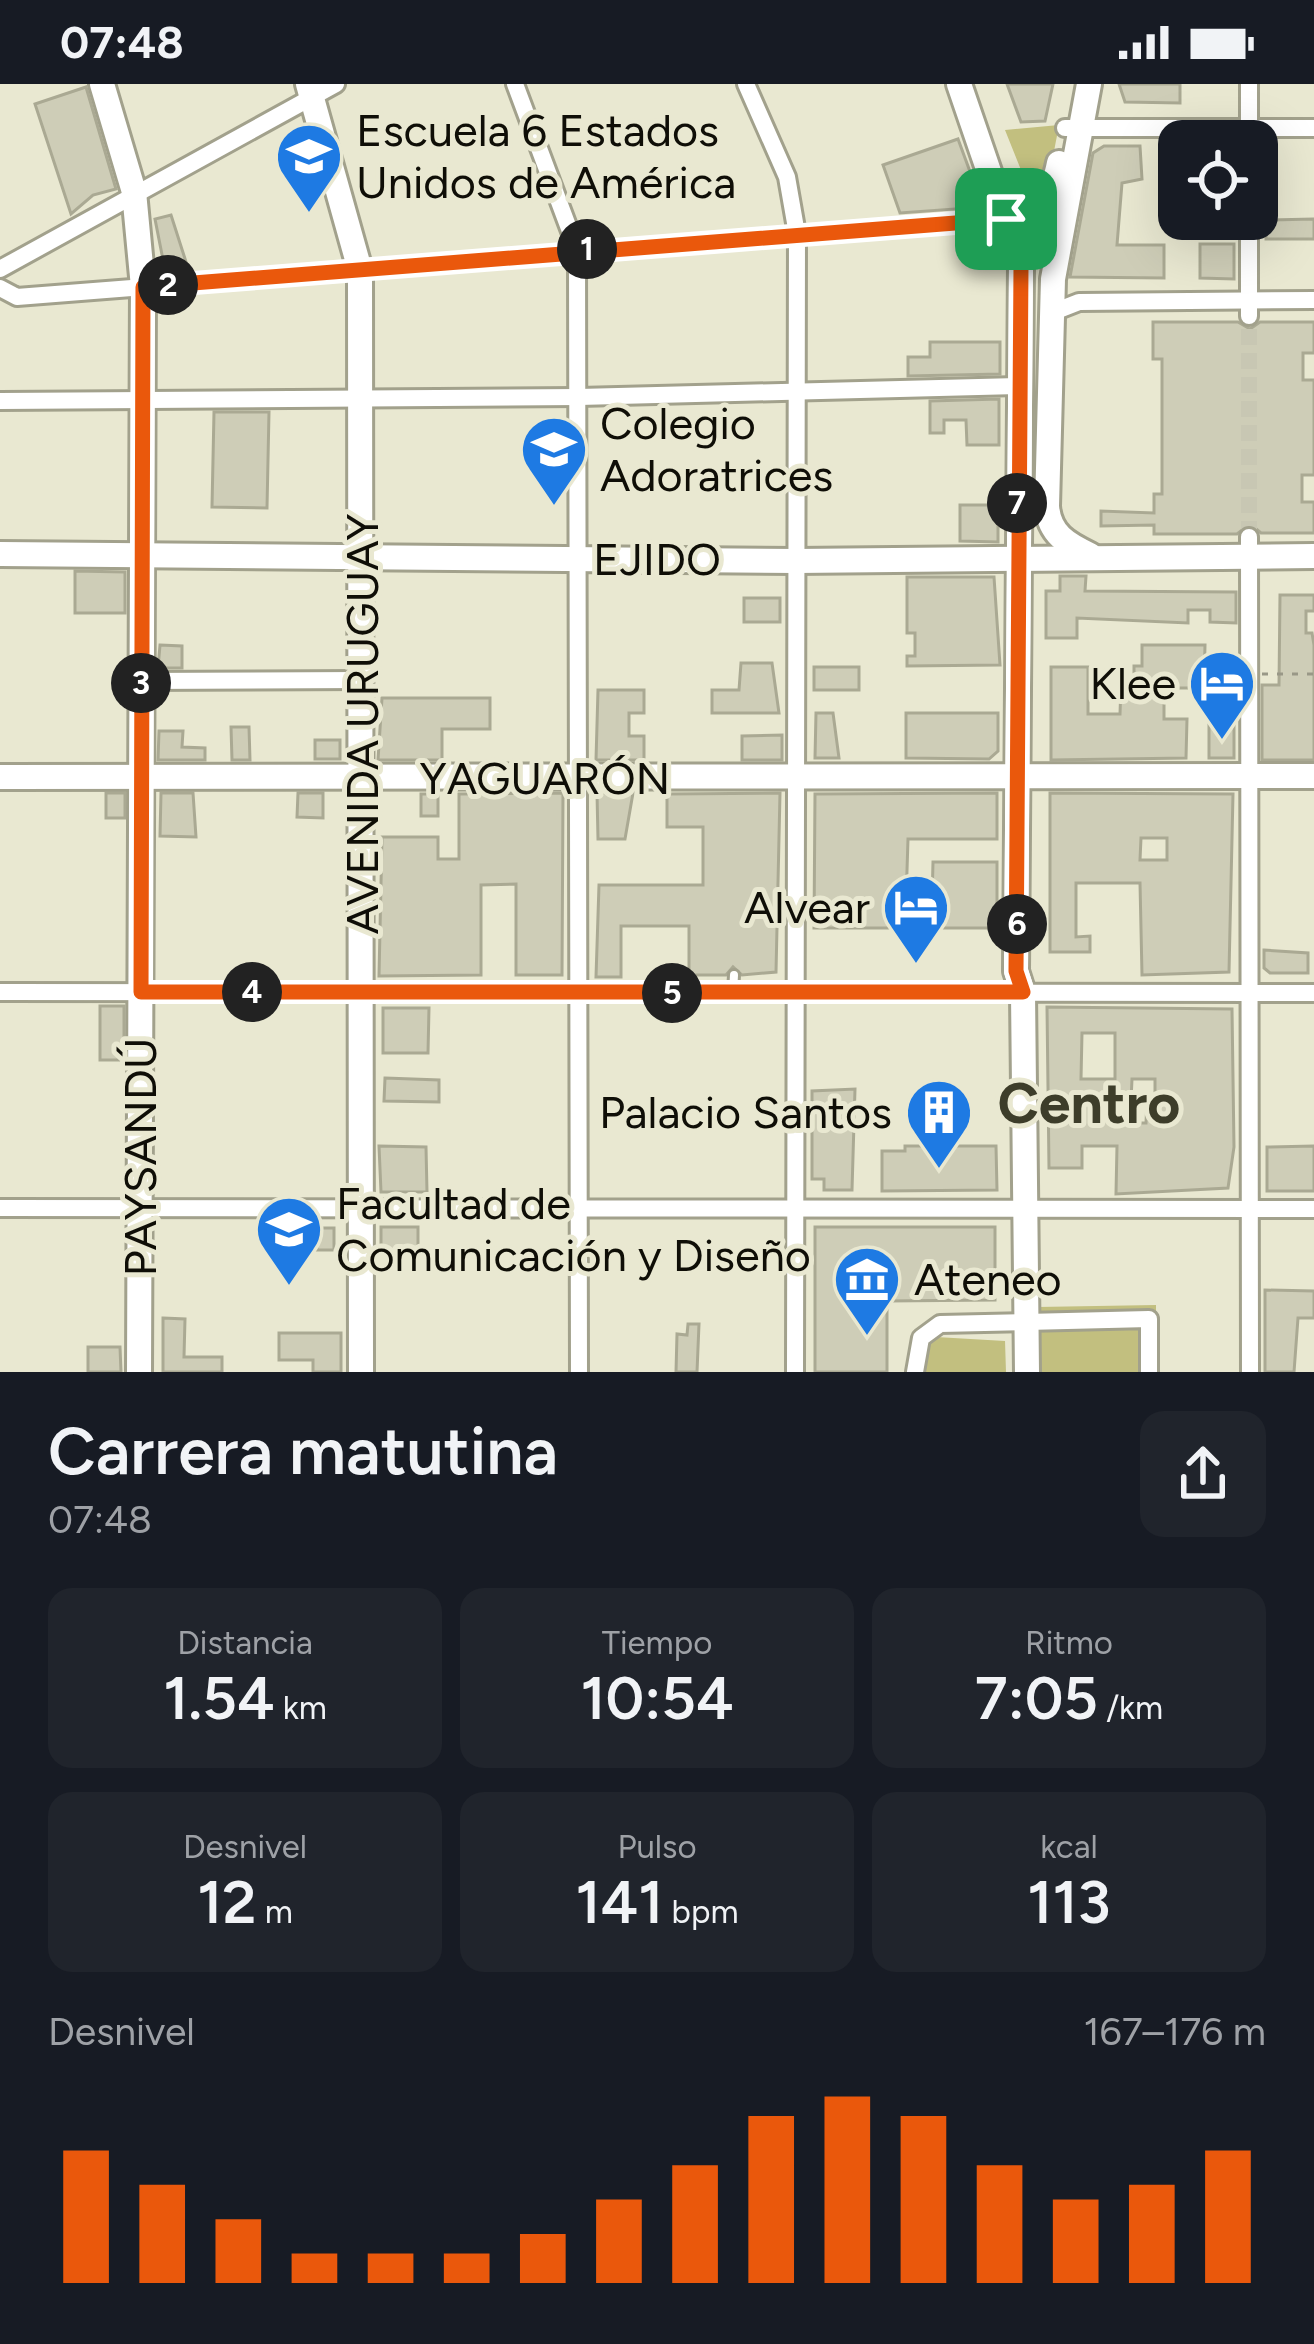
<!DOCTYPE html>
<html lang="es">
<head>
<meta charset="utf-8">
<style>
	body { margin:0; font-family:Figtree,sans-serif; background:#20242c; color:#f1f3f6; height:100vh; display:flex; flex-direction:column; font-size:45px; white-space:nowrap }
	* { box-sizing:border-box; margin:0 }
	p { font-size:39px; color:#9ea1a6 }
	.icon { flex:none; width:66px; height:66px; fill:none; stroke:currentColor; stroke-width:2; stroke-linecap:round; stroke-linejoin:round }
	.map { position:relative; height:1288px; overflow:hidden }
	.sheet { display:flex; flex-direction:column; background:#171b24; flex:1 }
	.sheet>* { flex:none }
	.fabs { position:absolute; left:1158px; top:36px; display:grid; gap:24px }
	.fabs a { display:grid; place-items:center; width:120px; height:120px; border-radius:24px; background:#171b24; box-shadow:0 12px 48px #0002; font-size:60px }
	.pin { position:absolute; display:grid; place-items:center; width:102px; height:102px; color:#fff; margin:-51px; border-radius:24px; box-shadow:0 6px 18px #0006 }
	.km { position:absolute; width:60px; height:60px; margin:-30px; border-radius:50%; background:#222; color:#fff; font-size:33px; line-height:60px; text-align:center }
	.round { display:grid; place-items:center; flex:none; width:126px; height:126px; border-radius:24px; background:#20242c }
	.summary { display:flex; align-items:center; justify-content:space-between; height:204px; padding:0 48px }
	h1 { font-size:66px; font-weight:600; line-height:90px }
	.stats { display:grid; grid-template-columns:repeat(3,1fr); gap:18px; height:204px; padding:12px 48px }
	.stats div { display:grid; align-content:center; border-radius:24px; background:#20242c; text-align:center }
	.stats b { font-size:60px; font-weight:600 }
	.stats small { font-size:33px; font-weight:400 }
	.stats p { font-size:33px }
	.chart { height:336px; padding:24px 48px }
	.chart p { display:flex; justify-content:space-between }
	.chart svg { width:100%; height:216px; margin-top:12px; stroke:#ea580c; stroke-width:6 }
	.status { display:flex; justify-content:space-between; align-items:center; height:84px; padding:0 60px; background:#171b24; direction:ltr }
	.status svg { height:33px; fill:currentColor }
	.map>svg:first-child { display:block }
</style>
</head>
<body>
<div class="status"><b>07:48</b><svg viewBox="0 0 49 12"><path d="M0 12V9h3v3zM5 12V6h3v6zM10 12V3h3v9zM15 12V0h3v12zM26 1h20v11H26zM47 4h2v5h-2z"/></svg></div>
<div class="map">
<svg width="1314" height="1288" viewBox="0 0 1314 1288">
	<rect width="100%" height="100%" fill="#e9e8d1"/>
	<g fill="#c2bf7f">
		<polygon points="1059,41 1048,99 1031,111 1005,46"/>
		<polygon points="1156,1221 1156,1288 1038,1288 1037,1223"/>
		<polygon points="936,1253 1005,1257 1006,1288 925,1288 925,1267"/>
	</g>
	<g fill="#cecdb7" stroke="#aaa993" stroke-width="3" fill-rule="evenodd">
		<polygon points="1007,0 1053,0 1045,37 1021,38"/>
		<polygon points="1119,0 1180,0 1180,19 1125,18"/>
		<polygon points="86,3 116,105 93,111 71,130 35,20"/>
		<polygon points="958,55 983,123 900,129 883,81"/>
		<polygon points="1104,62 1140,62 1142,95 1122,99 1117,161 1164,161 1164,194 1070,193 1093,69"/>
		<polygon points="171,131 187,181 165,186 155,135"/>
		<polygon points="1314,135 1314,155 1266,155 1266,136"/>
		<polygon points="1200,160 1234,160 1234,195 1200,194"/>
		<polygon points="1153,238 1238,238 1250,245 1260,238 1314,238 1314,269 1303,269 1303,296 1314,296 1314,391 1302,391 1302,418 1314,418 1314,449 1261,449 1250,440 1237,450 1154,450 1154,441 1101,442 1101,427 1154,429 1154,410 1162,410 1162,275 1153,275"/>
		<polygon points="930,258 1000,258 1000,290 908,292 908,273 930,273"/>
		<polygon points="999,315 999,361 967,361 966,336 944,336 944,349 930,349 930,317"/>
		<polygon points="214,328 269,328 267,424 212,423"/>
		<polygon points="960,421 998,421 998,458 960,457"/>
		<polygon points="75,487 125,488 125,529 75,529"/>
		<polygon points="1060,492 1086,492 1085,507 1236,508 1236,539 1210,538 1210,526 1188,526 1188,539 1077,534 1077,554 1046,554 1046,507 1060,507"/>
		<polygon points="907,493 994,493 1000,581 907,582 907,572 915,572 915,549 907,549"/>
		<polygon points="1280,511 1314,511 1314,527 1306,527 1306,549 1312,549 1314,561 1314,676 1262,676 1262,601 1279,601"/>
		<rect x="744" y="514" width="36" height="24"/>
		<polygon points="160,561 182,562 182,584 158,584"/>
		<polygon points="1142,561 1205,561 1204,604 1164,604 1164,635 1187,635 1186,674 1051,676 1051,583 1088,583 1088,630 1120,630 1121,599 1134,599 1134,582 1142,582"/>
		<polygon points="741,579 772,579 779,629 712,629 712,606 739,606"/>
		<rect x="814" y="583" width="45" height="23"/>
		<polygon points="598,606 644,606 644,629 629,629 629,652 644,652 644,676 596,676"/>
		<polygon points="382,614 490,614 490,645 442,645 442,676 378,676"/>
		<polygon points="1216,628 1234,628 1234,674 1209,674 1209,641 1216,642"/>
		<polygon points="816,629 833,629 839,674 815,674"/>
		<polygon points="906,629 998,629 998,667 989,675 906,674"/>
		<polygon points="231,643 249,643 250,676 232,676"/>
		<polygon points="159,647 183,647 182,663 205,664 205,676 158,676"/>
		<polygon points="782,651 782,676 742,676 742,652"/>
		<rect x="315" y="656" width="25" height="19"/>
		<rect x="106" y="709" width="19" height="25"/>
		<polygon points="161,709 193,709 196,753 160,752"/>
		<polygon points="298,709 323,709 323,734 297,733"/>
		<polygon points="563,709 562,891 516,891 516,800 481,801 481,891 379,892 382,753 438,753 438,775 459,775 459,710"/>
		<polygon points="597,709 633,709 625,755 598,755"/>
		<polygon points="780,709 776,888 742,891 733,883 726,891 689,891 689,842 621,842 621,893 596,893 599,801 703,801 703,743 667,743 667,710"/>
		<polygon points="997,709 997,755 908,755 906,818 932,818 933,778 997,778 997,844 814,844 815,710"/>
		<path d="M1050 709 1233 710 1229 888 1142 891 1140 799H1076V853L1090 852V868H1050ZM1141 754H1167V776H1140Z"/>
		<rect x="421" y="710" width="17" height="22"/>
		<polygon points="1264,866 1308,869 1308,889 1270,889 1264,884"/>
		<rect x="100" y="922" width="24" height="54"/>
		<path d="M1047 923 1232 925 1234 1063 1228 1104 1116 1110 1117 1062H1082V1084H1049ZM1082 949H1115V995H1081ZM1132 995H1155V1017H1147L1146 1039H1109V1017H1131Z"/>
		<polygon points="383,924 429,924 428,969 383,969"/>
		<polygon points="385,994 439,996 439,1018 384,1017"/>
		<polygon points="855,1005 852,1106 824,1106 824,1095 812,1095 812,1007"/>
		<polygon points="379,1062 426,1063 427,1108 381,1108"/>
		<polygon points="905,1062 996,1062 997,1106 882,1107 882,1067 905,1067"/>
		<polygon points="1314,1062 1314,1107 1267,1107 1267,1063"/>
		<rect x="381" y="1143" width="37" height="24"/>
		<polygon points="815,1143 995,1143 995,1216 887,1217 887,1288 815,1288"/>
		<polygon points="316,1144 334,1144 334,1166 317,1166"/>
		<polygon points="1265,1206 1314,1207 1314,1234 1298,1234 1294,1288 1265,1288"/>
		<polygon points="163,1234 185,1235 184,1273 222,1273 222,1288 163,1288"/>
		<polygon points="688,1240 699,1240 697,1288 676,1288 677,1250 687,1251"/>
		<polygon points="279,1249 341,1249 341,1288 313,1288 313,1276 279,1276"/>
		<polygon points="88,1263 120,1263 121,1288 88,1288"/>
	</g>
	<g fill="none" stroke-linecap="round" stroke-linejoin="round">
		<polyline stroke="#c8c7b3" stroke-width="16" stroke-dasharray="16 8" stroke-linecap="butt" points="1249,453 1249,232"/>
		<defs>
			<polyline id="lane" points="733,908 734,891"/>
			<g id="street">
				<polyline points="515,0 577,166 579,1288"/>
				<polyline points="746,0 787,93 797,150 795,1288"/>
				<polyline points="1249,0 1249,57"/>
				<polyline points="1065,44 1314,44"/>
				<polyline points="0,185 336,0"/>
				<polyline points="0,204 17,213 1007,135"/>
				<polyline points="1051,229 1079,218 1314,216"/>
				<polyline points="1249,232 1249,135"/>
				<polyline points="0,317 579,313 1018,302"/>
				<polyline points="1249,453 1250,1288"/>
				<polyline points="141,597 362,596"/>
				<polyline points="0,908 1314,909"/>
				<polyline points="0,1124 1314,1125"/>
				<polyline points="915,1288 921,1254 940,1240 1149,1235 1149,1288"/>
			</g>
			<g id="secondary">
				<polyline points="102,0 134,108 143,203 139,1288"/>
				<polyline points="308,0 360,186 361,1288"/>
				<polyline points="959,0 1021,181 1016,887 1023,909 1027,1288"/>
				<path d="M1089 0 1053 195 1047 422C1049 450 1067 460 1090 471"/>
				<path d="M1007 135C1041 124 1052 115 1059 79"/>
				<polyline points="0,470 796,477 1314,472"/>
				<polyline points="0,693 1314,692"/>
			</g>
		</defs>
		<use href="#lane" stroke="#a2a18c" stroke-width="14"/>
		<use href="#street" stroke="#a2a18c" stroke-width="22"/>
		<use href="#secondary" stroke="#a2a18c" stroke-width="30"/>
		<polyline stroke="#999887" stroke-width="3" stroke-dasharray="6 9" stroke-linecap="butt" points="1262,590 1314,590"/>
		<use href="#lane" stroke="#fff" stroke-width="8"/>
		<use href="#street" stroke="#fff" stroke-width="16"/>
		<use href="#secondary" stroke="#fff" stroke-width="24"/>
	</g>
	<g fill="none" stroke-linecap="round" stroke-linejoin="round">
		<defs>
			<polygon id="route" points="1006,135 1021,182 1016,887 1023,908 141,908 143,203"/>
		</defs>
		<use href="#route" stroke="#fff" stroke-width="24"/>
		<use href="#route" stroke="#ea580c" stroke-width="15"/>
	</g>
	<defs>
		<symbol id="school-pin" viewBox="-11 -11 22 30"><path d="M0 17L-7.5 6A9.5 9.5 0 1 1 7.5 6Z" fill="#1e7ae3" stroke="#e9e8d1"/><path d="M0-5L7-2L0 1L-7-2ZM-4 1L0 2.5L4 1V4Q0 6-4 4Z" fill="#fff"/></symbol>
		<symbol id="hotel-pin" viewBox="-11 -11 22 30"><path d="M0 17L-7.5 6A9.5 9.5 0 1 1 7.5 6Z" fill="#1e7ae3" stroke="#e9e8d1"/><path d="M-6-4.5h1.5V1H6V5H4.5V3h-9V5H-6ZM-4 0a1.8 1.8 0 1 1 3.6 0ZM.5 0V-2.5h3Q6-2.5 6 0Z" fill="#fff"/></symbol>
		<symbol id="building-pin" viewBox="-11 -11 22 30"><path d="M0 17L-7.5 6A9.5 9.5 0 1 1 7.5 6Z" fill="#1e7ae3" stroke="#e9e8d1"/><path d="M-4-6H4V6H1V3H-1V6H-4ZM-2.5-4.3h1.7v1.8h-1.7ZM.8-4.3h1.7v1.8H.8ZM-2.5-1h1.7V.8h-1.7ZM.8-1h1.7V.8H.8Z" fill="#fff"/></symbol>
		<symbol id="university-pin" viewBox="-11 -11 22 30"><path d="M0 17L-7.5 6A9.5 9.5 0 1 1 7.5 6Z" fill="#1e7ae3" stroke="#e9e8d1"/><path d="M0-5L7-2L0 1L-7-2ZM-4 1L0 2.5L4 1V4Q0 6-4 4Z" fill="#fff"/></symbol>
		<symbol id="museum-pin" viewBox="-11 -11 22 30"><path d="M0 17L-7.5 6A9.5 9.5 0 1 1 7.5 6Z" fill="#1e7ae3" stroke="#e9e8d1"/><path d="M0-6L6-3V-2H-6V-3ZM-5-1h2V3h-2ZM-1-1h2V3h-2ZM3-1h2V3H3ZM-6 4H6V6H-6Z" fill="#fff"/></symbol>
	</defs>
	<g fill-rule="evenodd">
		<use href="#school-pin" x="271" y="34" width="76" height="104"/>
		<use href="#school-pin" x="516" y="327" width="76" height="104"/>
		<use href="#hotel-pin" x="1184" y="561" width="76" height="104"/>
		<use href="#hotel-pin" x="878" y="785" width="76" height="104"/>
		<use href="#building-pin" x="901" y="990" width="76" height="104"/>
		<use href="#university-pin" x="251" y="1107" width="76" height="104"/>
		<use href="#museum-pin" x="829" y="1157" width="76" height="104"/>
	</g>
	<g text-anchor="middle" stroke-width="10" stroke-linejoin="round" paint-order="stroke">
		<g font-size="45" fill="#0f0e07" stroke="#e9e8d1" text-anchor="start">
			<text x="356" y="62">Escuela 6 Estados<tspan x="356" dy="52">Unidos de América</tspan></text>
			<text x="600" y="355">Colegio<tspan x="600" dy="52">Adoratrices</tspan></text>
			<text x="1176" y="615" text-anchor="end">Klee</text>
			<text x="870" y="839" text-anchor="end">Alvear</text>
			<text x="892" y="1044" text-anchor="end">Palacio Santos</text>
			<text x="336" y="1135">Facultad de<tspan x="336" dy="52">Comunicación y Diseño</tspan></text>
			<text x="914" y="1211">Ateneo</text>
		</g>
		<g font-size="45" fill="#0f0e07" stroke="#e9e8d1">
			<text x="657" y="491">EJIDO</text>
			<text transform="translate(362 640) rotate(-90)" y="16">AVENIDA URUGUAY</text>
			<text x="545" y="710">YAGUARÓN</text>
			<text transform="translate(140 1073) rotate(-90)" y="16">PAYSANDÚ</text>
		</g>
		<g font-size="57" font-weight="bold" fill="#3d3d2a" stroke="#e9e8d1">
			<text x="1089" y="1039">Centro</text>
		</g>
	</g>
</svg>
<div class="fabs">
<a><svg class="icon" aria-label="locate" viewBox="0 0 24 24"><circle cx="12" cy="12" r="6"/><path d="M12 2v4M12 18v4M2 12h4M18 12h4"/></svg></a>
</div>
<div class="pin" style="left:1006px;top:135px;background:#1e9e55"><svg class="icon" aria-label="arrive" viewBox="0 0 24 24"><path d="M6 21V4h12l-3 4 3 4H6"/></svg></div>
<b class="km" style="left:587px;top:165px">1</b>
<b class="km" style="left:168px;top:201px">2</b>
<b class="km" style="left:141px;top:599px">3</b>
<b class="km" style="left:252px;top:908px">4</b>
<b class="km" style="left:672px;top:909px">5</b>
<b class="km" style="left:1017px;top:840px">6</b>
<b class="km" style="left:1017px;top:419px">7</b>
</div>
<section class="sheet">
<div class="summary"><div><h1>Carrera matutina</h1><p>07:48</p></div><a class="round"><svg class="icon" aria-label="share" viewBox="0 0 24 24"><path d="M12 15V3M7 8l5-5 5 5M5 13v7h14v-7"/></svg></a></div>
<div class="stats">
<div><p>Distancia</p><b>1.54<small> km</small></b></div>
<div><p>Tiempo</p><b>10:54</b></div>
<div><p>Ritmo</p><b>7:05<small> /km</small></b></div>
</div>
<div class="stats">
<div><p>Desnivel</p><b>12<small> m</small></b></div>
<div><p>Pulso</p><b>141<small> bpm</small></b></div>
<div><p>kcal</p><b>113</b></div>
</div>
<div class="chart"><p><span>Desnivel</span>167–176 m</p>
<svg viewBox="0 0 160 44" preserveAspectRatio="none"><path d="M5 44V17M15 44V24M25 44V31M35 44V38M45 44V38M55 44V38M65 44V34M75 44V27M85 44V20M95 44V10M105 44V6M115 44V10M125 44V20M135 44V27M145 44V24M155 44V17"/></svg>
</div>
</section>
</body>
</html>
